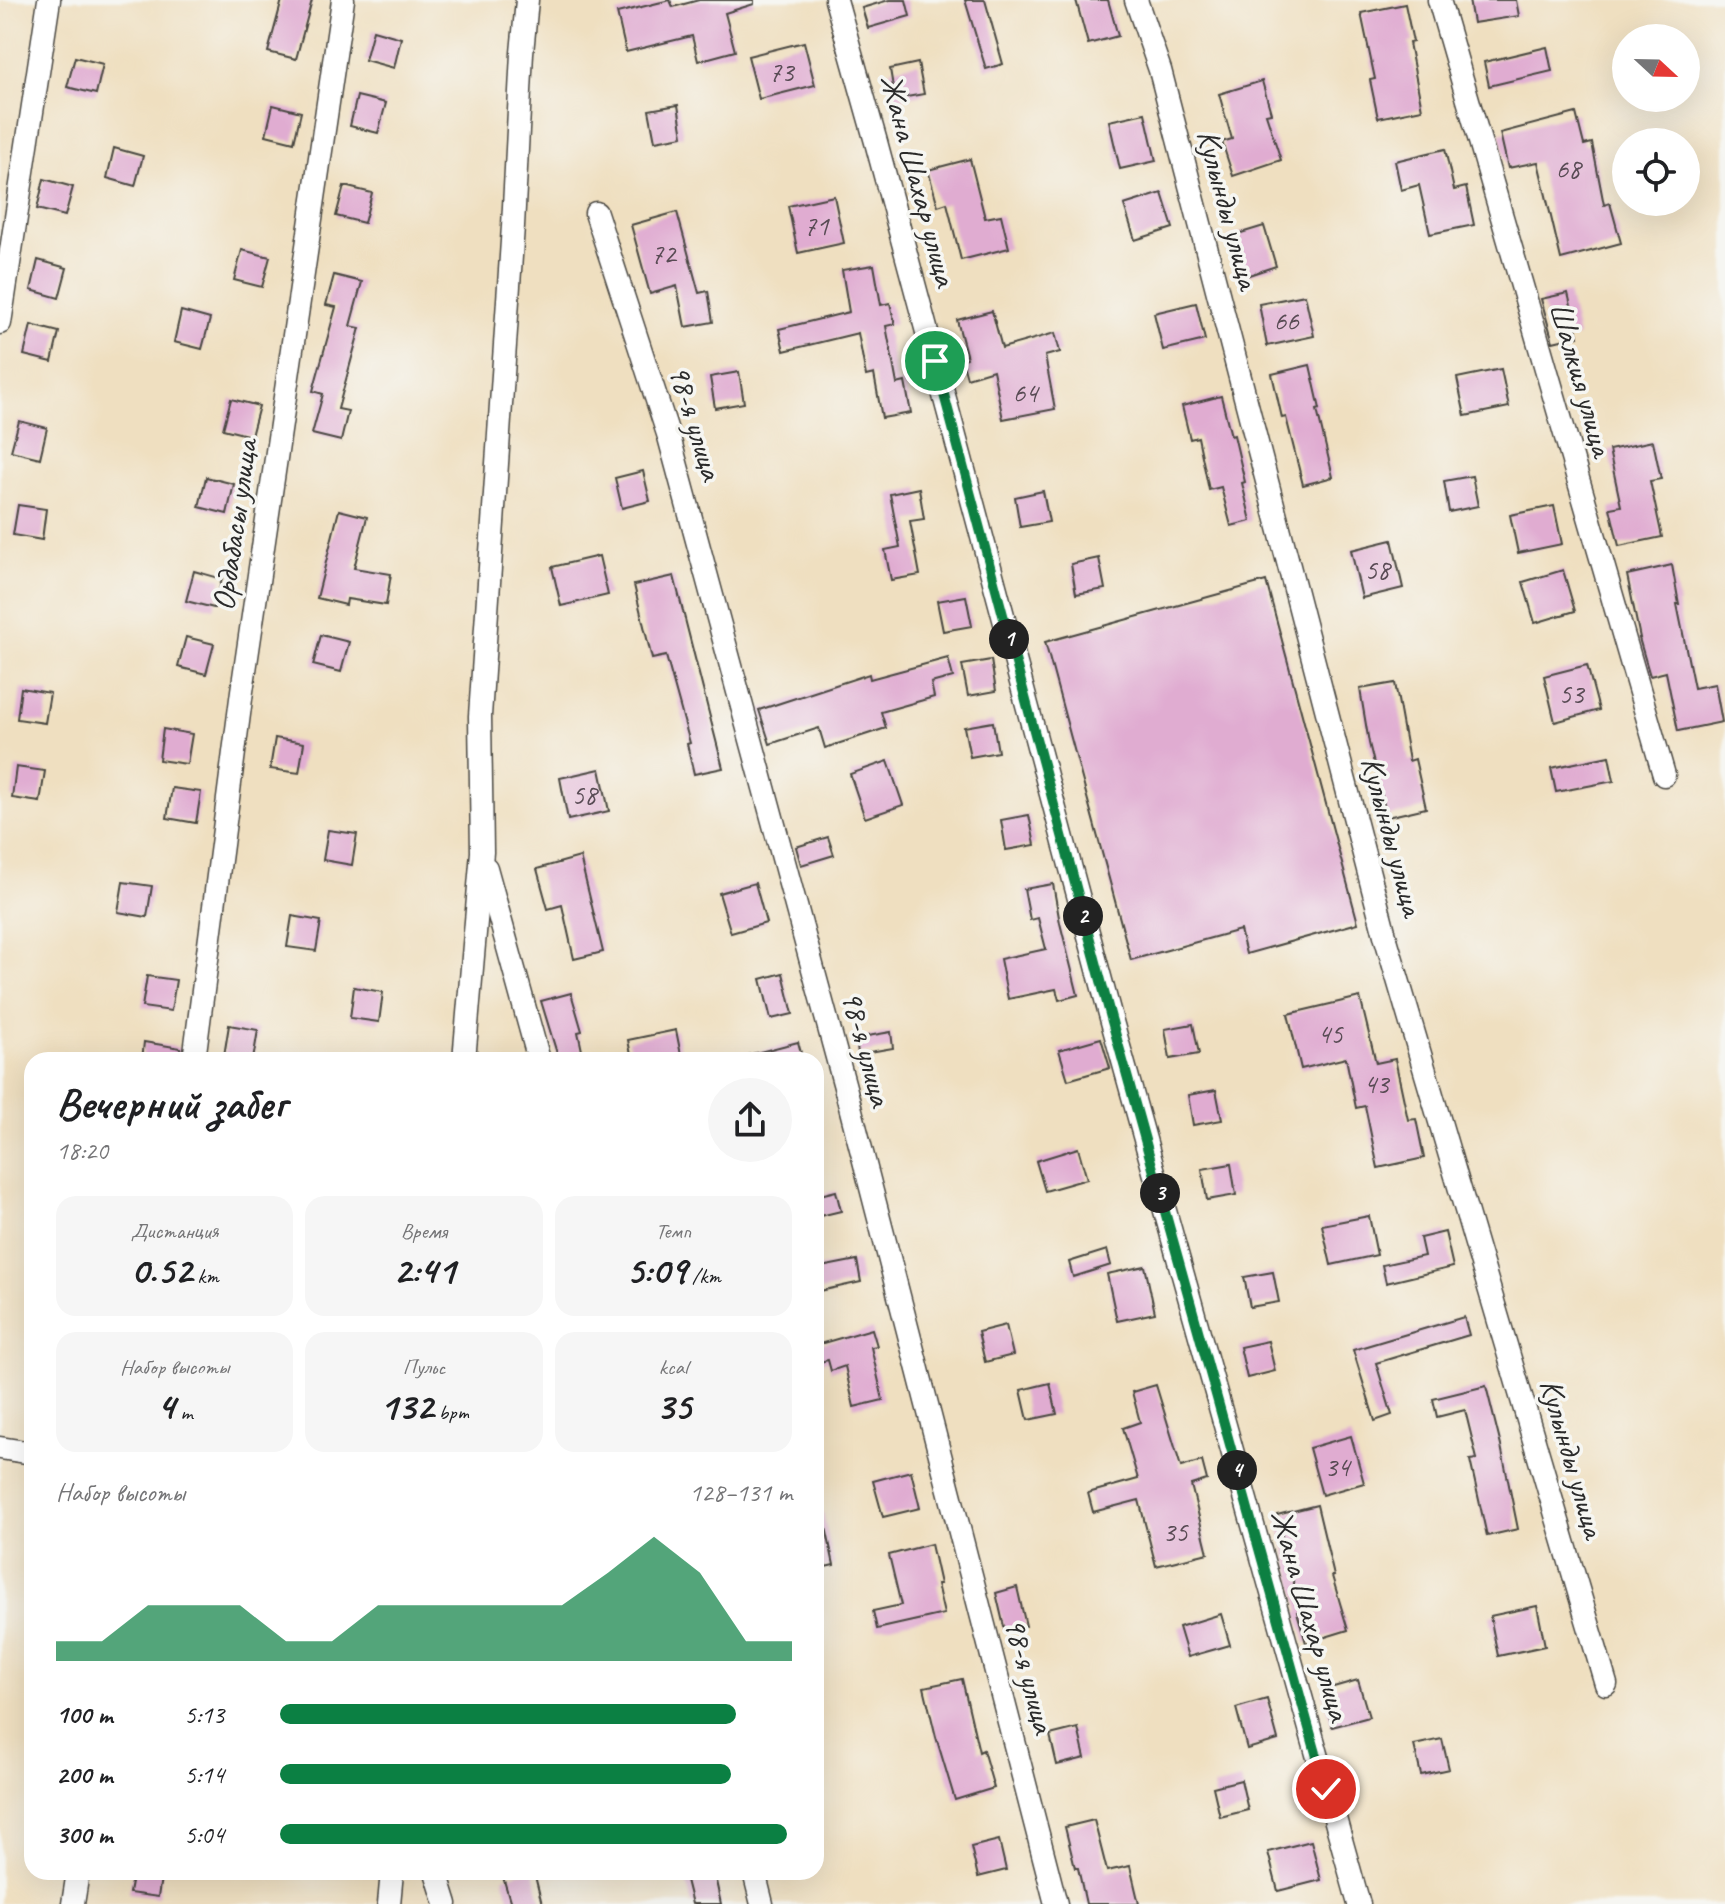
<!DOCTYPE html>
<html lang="ru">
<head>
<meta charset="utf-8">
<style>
	body { margin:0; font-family:Caveat,sans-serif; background:#f6f6f6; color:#202124; height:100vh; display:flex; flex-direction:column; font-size:30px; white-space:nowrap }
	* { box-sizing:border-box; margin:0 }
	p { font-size:26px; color:#757577 }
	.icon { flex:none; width:44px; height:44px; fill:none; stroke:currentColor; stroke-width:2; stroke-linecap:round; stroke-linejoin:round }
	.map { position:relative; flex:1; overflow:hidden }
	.sheet { position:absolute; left:24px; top:1052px; width:800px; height:828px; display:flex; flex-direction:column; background:#fff; border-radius:24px; box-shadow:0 8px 32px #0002 }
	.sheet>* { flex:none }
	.needle { width:52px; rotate:112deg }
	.tools { position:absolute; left:1612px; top:24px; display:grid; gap:16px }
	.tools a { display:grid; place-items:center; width:88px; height:88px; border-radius:50%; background:#fff; box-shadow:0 8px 32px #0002; font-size:40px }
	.pin { position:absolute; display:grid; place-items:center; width:68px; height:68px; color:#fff; margin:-34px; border:4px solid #fff; border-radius:50%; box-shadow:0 2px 8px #0007 }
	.km { position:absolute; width:40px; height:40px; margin:-20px; border-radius:50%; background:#222; color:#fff; font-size:22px; line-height:40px; text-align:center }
	.round { display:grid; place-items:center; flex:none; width:84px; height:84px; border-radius:42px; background:#f6f6f6 }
	.summary { display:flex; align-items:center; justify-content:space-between; height:136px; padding:0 32px }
	h1 { font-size:44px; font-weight:700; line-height:60px }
	.metrics { display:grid; grid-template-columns:repeat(3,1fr); gap:12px; height:136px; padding:8px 32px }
	.metrics div { display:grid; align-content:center; border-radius:20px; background:#f6f6f6; text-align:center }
	.metrics b { font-size:40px; font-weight:700 }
	.metrics small { font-size:22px; font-weight:400 }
	.metrics p { font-size:22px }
	.chart { height:224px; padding:16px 32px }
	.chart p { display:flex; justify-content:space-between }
	.chart svg { width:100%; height:144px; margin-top:8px; fill:#0b8043; opacity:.7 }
	ul { padding:0 32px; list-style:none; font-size:26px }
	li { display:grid; grid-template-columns:128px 96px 1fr; align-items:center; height:60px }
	li i { height:20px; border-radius:10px; background:#0b8043 }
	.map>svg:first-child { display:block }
</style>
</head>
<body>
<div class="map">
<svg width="1725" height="1904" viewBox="0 0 1725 1904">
	<rect width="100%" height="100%" fill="#f6f6f2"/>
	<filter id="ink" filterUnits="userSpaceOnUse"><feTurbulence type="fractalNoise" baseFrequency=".0125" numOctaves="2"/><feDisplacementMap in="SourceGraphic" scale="16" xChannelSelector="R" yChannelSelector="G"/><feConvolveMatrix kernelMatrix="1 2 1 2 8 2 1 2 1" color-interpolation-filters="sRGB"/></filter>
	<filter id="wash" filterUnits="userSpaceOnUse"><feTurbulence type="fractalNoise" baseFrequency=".006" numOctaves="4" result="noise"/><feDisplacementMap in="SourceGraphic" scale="32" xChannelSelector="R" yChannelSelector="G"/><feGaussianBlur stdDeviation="1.8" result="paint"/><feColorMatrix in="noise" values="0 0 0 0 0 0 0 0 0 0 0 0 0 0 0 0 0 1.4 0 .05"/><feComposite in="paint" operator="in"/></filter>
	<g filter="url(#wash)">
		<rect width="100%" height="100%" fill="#efdfc0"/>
		<g id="blocks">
			<g fill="#e0acd1">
				<polygon points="282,0 312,0 296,59 268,52"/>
				<polygon points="670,0 673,7 699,0 754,0 754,4 725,13 735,51 698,61 692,36 626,52 617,13"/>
				<polygon points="889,0 906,0 910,16 868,28 862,8"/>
				<polygon points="965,0 985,0 1003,64 986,69"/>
				<polygon points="1076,0 1108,0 1118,36 1088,44"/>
				<polygon points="1469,0 1516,0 1519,16 1473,23"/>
				<polygon points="1405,4 1413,42 1409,43 1422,109 1378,118 1370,80 1375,79 1361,13"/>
				<polygon points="373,30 401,38 394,68 365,60"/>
				<polygon points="804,42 815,85 759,99 748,56"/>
				<polygon points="1547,47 1552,71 1489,86 1484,62"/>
				<polygon points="75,57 103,64 96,94 67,87"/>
				<polygon points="918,63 924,94 895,99 890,69"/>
				<polygon points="1262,81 1271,113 1266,114 1281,160 1233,176 1222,142 1232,139 1219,94"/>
				<polygon points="357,96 386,103 378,133 350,126"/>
				<polygon points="273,105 301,112 294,142 266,135"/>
				<polygon points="678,105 683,136 655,141 649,110"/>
				<polygon points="1145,113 1156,161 1120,169 1109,121"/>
				<polygon points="1576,113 1584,145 1592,143 1604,205 1610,203 1621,243 1561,259 1538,162 1508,168 1500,133"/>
				<polygon points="114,148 143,156 135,186 107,178"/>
				<polygon points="1445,149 1454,190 1466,187 1474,225 1430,234 1419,185 1401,190 1395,161"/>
				<polygon points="970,159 985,218 1001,215 1009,248 961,260 947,203 938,206 928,170"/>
				<polygon points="44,179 73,187 65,216 37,209"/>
				<polygon points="344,186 372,193 364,223 336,216"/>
				<polygon points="1162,193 1173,228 1135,240 1124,205"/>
				<polygon points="834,196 844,243 798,253 788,206"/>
				<polygon points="677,212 699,293 708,291 713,322 685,327 677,286 650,294 631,225"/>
				<polygon points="1264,226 1276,266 1240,278 1228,237"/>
				<polygon points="242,250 270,257 262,287 234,280"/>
				<polygon points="38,260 67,268 59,298 31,290"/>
				<polygon points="874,265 881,305 890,303 895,324 886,326 897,384 905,382 911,413 882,418 874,374 866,376 858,333 784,351 779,329 849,312 842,270"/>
				<polygon points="334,275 362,282 350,326 360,328 338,409 348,411 341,441 312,434 323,394 313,391 336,307 326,305"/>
				<polygon points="1568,293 1578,336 1553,342 1541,299"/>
				<polygon points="1305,295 1314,336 1267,346 1259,304"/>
				<polygon points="1196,303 1205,340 1163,350 1154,313"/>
				<polygon points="181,311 210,319 202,349 174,342"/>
				<polygon points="992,311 1002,348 1055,333 1060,352 1045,356 1055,409 1003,419 993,370 967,378 962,360 967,358 957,320"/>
				<polygon points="31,325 59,332 52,362 24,355"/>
				<polygon points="1310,365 1320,409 1317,410 1333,477 1303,485 1286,417 1282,418 1272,374"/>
				<polygon points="1501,369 1509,407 1465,416 1457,378"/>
				<polygon points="739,372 744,403 715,408 710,377"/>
				<polygon points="1221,396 1231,436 1234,435 1245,482 1242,483 1251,521 1231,526 1221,487 1209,490 1198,437 1190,439 1182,406"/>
				<polygon points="231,399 259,406 251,436 223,429"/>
				<polygon points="19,421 47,428 40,458 11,451"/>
				<polygon points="1653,441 1661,479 1650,481 1662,537 1619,546 1610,508 1621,506 1609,450"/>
				<polygon points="643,471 650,501 622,508 615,478"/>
				<polygon points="1472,476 1478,506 1449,512 1444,481"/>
				<polygon points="206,477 234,484 227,514 199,507"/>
				<polygon points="919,488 924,519 910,521 920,575 891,580 885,550 900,547 890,494"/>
				<polygon points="1043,491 1049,522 1020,527 1015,497"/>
				<polygon points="18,505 46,509 42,540 13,535"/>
				<polygon points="1554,506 1562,544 1518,553 1510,515"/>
				<polygon points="339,510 367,517 354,568 391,574 386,605 347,599 346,605 317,598"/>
				<polygon points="1392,540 1403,588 1362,598 1351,550"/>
				<polygon points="599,556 608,595 561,606 552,567"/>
				<polygon points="1099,558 1105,589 1076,594 1071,564"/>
				<polygon points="1672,565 1679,604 1677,604 1694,688 1715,684 1722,722 1678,731 1666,672 1650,676 1639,638 1640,638 1627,575"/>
				<polygon points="1563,570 1575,611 1535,623 1523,582"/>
				<polygon points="194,571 222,579 214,608 186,601"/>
				<polygon points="674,576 723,768 694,774 687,744 690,743 666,656 652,659 634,585"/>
				<polygon points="1266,581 1358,923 1246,954 1240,930 1131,960 1045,642"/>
				<polygon points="966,596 972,626 943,631 937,601"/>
				<polygon points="321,635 349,642 341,672 313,665"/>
				<polygon points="186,637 214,644 206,674 178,667"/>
				<polygon points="948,658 953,677 931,683 934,697 881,712 886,728 825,748 819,728 770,744 759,710 869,674 870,679"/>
				<polygon points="991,660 996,691 968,696 962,665"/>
				<polygon points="1587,665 1599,710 1555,722 1544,676"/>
				<polygon points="1395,683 1409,761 1415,759 1426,808 1387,817 1369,743 1360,689"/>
				<polygon points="21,688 50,693 45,723 17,719"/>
				<polygon points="993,722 998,752 970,757 964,727"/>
				<polygon points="163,729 192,734 187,764 159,760"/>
				<polygon points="275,738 304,743 299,773 270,769"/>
				<polygon points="1609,756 1614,781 1556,792 1551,768"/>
				<polygon points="888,761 903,805 865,818 850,774"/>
				<polygon points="16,767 45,771 40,802 12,798"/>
				<polygon points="600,769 609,811 568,820 560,778"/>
				<polygon points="172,788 201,792 196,823 167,818"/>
				<polygon points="1029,815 1035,845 1006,850 1001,820"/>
				<polygon points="328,830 357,834 352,865 323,860"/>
				<polygon points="828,837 834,855 801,865 796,847"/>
				<polygon points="580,857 603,952 574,959 562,905 548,909 537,869"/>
				<polygon points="123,882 152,886 147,917 118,912"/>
				<polygon points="755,883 766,923 731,933 719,893"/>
				<polygon points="1053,884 1060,923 1078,995 1059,1000 1056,989 1008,999 1000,959 1046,949 1038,918 1030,920 1024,889"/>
				<polygon points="292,916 321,921 316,951 287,947"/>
				<polygon points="783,973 793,1014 771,1019 761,979"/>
				<polygon points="147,976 176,980 171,1011 142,1007"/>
				<polygon points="354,987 383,992 379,1022 350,1018"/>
				<polygon points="571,993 582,1031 578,1032 584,1060 559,1060 541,1001"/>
				<polygon points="1360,997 1376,1063 1395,1059 1408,1120 1416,1119 1424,1158 1378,1168 1365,1106 1356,1108 1346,1058 1301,1069 1288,1014"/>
				<polygon points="1193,1024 1199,1054 1170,1059 1165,1029"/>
				<polygon points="229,1025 258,1030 253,1060 224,1056"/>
				<polygon points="676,1030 682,1060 632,1060 628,1040"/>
				<polygon points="891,1032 893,1048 858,1054 856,1038"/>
				<polygon points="1101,1038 1110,1068 1068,1080 1059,1050"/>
				<polygon points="144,1042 181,1048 180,1060 142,1060"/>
				<polygon points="798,1042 803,1060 749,1060 748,1055"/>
				<polygon points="1216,1090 1222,1120 1193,1125 1188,1095"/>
				<polygon points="1078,1148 1087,1179 1045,1191 1036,1161"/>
				<polygon points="1231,1164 1236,1195 1207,1200 1202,1169"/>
				<polygon points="836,1191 841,1211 816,1217 816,1196"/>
				<polygon points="1369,1216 1377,1255 1331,1265 1322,1225"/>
				<polygon points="1445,1232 1453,1267 1386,1283 1382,1265 1424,1256 1420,1238"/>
				<polygon points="1107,1250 1111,1265 1073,1277 1069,1262"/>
				<polygon points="857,1260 861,1282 820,1291 816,1268"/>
				<polygon points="1145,1266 1155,1313 1117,1321 1107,1274"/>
				<polygon points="1273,1272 1279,1302 1250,1307 1244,1277"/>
				<polygon points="1464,1317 1469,1335 1376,1363 1392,1415 1375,1421 1353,1350"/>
				<polygon points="1006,1325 1013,1355 985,1362 978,1332"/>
				<polygon points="872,1329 877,1346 871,1347 883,1400 854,1407 845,1366 831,1371 828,1360 816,1363 816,1345"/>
				<polygon points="1268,1341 1275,1371 1247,1378 1240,1347"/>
				<polygon points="1050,1383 1057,1414 1028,1420 1021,1390"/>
				<polygon points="1156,1385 1181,1467 1202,1461 1207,1480 1191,1485 1208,1553 1156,1566 1139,1500 1093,1512 1088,1493 1138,1479 1123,1428 1140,1422 1132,1392"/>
				<polygon points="1486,1386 1501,1446 1518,1529 1487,1536 1470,1460 1477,1459 1465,1410 1437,1417 1433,1399"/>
				<polygon points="1351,1436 1364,1483 1322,1495 1309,1448"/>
				<polygon points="911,1471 920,1508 883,1517 873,1481"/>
				<polygon points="1317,1505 1334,1576 1332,1576 1348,1630 1306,1643 1297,1612 1300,1611 1277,1515"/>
				<polygon points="816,1513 823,1513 834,1565 816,1569"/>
				<polygon points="931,1544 940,1584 937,1584 944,1614 877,1629 873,1611 901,1605 889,1555"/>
				<polygon points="1017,1587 1026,1626 1005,1631 996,1593"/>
				<polygon points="1537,1606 1545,1646 1498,1656 1490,1616"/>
				<polygon points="1221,1614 1230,1645 1188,1657 1179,1627"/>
				<polygon points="962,1679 979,1752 983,1750 994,1788 955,1800 936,1737 924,1687"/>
				<polygon points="1358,1680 1369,1717 1332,1727 1323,1690"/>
				<polygon points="1267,1699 1278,1740 1247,1749 1236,1708"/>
				<polygon points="1078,1728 1085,1758 1057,1765 1050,1735"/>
				<polygon points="1442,1739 1449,1769 1421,1775 1414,1745"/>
				<polygon points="1241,1780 1248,1810 1220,1817 1213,1787"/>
				<polygon points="1094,1820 1107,1871 1130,1866 1139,1904 1086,1904 1078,1868 1075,1868 1065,1827"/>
				<polygon points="999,1840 1006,1870 978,1877 971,1847"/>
				<polygon points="1311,1841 1321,1880 1278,1891 1268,1852"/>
				<polygon points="133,1872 162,1872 158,1897 129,1893"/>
				<polygon points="522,1872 534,1872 542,1904 511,1904 503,1877"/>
				<polygon points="684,1872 714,1872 721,1904 692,1904"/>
			</g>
		</g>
	</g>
	<g filter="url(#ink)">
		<use href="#blocks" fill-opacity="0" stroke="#484641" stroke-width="2"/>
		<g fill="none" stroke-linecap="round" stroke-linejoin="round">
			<defs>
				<g id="minor">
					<polyline points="836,0 876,142 1111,1018 1359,1904"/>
					<polyline points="1136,0 1160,70 1386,939 1606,1684"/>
					<polyline points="1439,0 1664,775"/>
					<polyline points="596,213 669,437 845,1087 1056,1904"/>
					<polyline points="0,323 49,0"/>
					<polyline points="486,868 539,1060"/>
					<polyline points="194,1060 242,691 343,0"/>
					<polyline points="464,1060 482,852 480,716 513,226 522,53 527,0"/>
					<polyline points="0,1448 32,1453"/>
					<polyline points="436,1872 446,1904"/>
					<polyline points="754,1872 762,1904"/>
					<polyline points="73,1904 78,1872"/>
					<polyline points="389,1904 392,1872"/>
				</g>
			</defs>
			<use href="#minor" stroke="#484641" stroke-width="25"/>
			<use href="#minor" stroke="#fff" stroke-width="22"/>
		</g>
	</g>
	<g fill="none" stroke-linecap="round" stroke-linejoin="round" filter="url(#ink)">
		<defs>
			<polyline id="route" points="935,361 1111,1018 1326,1789"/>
		</defs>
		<use href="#route" stroke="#fff" stroke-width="16"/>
		<use href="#route" stroke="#0b8043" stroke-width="10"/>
	</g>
	<g text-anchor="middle" stroke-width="7" stroke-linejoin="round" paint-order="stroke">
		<g font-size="28" fill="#584b54">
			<text x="781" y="81">73</text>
			<text x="1568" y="178">68</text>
			<text x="816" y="235">71</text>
			<text x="663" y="263">72</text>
			<text x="1286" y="330">66</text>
			<text x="1025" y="402">64</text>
			<text x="1377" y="579">58</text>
			<text x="1571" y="703">53</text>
			<text x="584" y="804">58</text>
			<text x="1330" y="1043">45</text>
			<text x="1376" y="1093">43</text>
			<text x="1337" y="1476">34</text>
			<text x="1175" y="1541">35</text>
		</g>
		<g font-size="32" fill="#2b2b2b" stroke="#f6f6f2">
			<text transform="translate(919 180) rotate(75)" y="11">Жана Шахар улица</text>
			<text transform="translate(1229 209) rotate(75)" y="11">Кулынды улица</text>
			<text transform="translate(1582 379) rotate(74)" y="11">Шалкия улица</text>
			<text transform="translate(696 422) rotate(73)" y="11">98-я улица</text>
			<text transform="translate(234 525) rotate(-82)" y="11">Ордабасы улица</text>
			<text transform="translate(1393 836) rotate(75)" y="11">Кулынды улица</text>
			<text transform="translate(867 1048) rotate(75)" y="11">98-я улица</text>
			<text transform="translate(1573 1458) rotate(74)" y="11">Кулынды улица</text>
			<text transform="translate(1311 1615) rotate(74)" y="11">Жана Шахар улица</text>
			<text transform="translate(1030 1675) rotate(75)" y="11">98-я улица</text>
		</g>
	</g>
</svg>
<div class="tools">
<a><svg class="needle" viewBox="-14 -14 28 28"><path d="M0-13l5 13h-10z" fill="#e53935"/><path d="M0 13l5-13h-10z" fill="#757577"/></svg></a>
<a><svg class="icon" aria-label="locate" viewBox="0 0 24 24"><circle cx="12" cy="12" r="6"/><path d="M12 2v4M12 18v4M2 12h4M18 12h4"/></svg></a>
</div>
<div class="pin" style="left:935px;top:361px;background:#1e9e55"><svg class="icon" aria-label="arrive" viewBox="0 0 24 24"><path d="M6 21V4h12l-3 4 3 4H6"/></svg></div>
<div class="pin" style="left:1326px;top:1789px;background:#d93025"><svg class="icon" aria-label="check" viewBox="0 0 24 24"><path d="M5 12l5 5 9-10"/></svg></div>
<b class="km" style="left:1009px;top:639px">1</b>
<b class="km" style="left:1083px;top:916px">2</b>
<b class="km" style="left:1160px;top:1193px">3</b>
<b class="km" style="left:1237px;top:1470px">4</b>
<section class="sheet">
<div class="summary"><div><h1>Вечерний забег</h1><p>18:20</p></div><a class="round"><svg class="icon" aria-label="share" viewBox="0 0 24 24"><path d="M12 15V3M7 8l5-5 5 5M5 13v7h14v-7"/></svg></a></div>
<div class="metrics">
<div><p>Дистанция</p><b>0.52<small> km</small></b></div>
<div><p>Время</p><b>2:41</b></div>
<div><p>Темп</p><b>5:09<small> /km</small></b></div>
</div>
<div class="metrics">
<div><p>Набор высоты</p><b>4<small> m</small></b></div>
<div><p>Пульс</p><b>132<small> bpm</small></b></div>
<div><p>kcal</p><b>35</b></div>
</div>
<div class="chart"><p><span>Набор высоты</span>128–131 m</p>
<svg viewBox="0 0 160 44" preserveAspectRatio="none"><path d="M0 44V38L10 38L20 27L30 27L40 27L50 38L60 38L70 27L80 27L90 27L100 27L110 27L120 17L130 6L140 17L150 38L160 38V44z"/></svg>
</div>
<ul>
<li><b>100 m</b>5:13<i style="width:89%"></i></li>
<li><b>200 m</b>5:14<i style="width:88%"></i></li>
<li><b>300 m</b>5:04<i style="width:99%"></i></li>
</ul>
</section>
</div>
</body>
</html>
